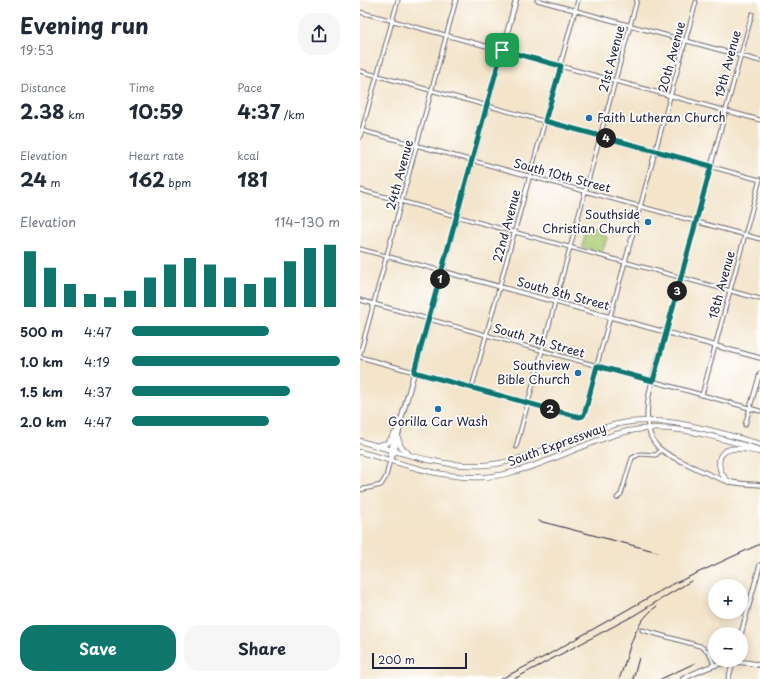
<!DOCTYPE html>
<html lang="en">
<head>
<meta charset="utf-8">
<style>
	body { margin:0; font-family:"Playpen Sans",sans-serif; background:#f6f6f7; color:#1f2937; height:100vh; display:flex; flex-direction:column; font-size:15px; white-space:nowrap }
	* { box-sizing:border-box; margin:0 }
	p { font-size:13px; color:#747a83 }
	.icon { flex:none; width:22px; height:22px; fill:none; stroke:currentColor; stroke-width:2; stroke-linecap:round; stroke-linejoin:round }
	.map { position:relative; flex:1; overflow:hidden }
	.side { display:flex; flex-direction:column; background:#fff; width:360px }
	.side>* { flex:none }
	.buttons { position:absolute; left:348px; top:579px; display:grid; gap:8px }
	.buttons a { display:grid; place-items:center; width:40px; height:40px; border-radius:50%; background:#fff; box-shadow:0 2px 10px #0003; font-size:20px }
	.scale { position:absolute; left:12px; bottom:10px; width:95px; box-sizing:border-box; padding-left:4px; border:2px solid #22223b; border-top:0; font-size:11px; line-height:14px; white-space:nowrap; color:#22223b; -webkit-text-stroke:3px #fff; paint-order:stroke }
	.pin { position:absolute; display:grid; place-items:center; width:34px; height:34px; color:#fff; margin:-17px; border-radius:8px; box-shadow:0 2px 6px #0006 }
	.km { position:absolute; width:20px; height:20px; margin:-10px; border-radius:50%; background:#222; color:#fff; font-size:11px; line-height:20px; text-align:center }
	.round { display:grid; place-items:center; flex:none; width:42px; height:42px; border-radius:16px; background:#f6f6f7 }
	.overview { display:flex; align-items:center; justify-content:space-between; height:68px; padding:0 20px }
	h1 { font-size:22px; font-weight:700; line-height:30px }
	.figures { display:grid; grid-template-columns:repeat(3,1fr); gap:6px; height:68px; padding:4px 20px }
	.figures div { display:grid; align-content:center }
	.figures b { font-size:20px; font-weight:700 }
	.figures small { font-size:11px; font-weight:400 }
	.figures p { font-size:11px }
	.chart { height:112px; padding:8px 20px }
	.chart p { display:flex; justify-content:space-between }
	.chart svg { width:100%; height:72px; margin-top:4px; stroke:#0f766e; stroke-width:6 }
	.cta { display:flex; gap:8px; margin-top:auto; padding:8px 20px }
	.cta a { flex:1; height:46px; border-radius:16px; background:#0f766e; color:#fff; font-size:16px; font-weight:700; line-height:46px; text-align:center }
	.cta a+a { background:#f6f6f7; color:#1f2937 }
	ul { padding:0 20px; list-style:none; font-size:13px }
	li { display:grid; grid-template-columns:64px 48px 1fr; align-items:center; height:30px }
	li i { height:10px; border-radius:5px; background:#0f766e }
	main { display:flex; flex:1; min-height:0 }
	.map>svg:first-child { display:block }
</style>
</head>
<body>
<main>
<section class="side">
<div class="overview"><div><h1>Evening run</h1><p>19:53</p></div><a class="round"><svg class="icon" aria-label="share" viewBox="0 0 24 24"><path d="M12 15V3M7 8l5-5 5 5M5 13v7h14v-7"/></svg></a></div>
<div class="figures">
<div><p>Distance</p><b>2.38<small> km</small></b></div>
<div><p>Time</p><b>10:59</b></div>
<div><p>Pace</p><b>4:37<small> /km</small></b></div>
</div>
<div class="figures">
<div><p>Elevation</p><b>24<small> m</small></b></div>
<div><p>Heart rate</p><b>162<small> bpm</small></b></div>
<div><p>kcal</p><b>181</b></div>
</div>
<div class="chart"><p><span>Elevation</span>114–130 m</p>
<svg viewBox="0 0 160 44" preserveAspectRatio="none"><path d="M5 44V10M15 44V20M25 44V30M35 44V36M45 44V38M55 44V34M65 44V26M75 44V18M85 44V14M95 44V18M105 44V26M115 44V30M125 44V26M135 44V16M145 44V8M155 44V6"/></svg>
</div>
<ul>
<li><b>500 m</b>4:47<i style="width:66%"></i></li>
<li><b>1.0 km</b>4:19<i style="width:100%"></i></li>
<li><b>1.5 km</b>4:37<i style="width:76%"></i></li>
<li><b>2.0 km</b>4:47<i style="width:66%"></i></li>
</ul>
<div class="cta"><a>Save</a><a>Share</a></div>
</section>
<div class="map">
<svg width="400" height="679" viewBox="0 0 400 679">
	<defs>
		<pattern id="grass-tufts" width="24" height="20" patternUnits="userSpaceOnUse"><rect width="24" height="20" fill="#adcf77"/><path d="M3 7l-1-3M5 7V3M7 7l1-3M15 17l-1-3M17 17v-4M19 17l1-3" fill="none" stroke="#95b168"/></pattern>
	</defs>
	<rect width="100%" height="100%" fill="#fff"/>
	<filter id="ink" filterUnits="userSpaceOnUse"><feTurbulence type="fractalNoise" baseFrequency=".025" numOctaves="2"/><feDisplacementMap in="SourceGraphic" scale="8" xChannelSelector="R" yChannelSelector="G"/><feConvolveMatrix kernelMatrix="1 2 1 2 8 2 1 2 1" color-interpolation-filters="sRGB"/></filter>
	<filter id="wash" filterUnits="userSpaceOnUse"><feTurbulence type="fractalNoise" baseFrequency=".012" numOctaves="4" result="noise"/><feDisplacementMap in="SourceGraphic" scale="16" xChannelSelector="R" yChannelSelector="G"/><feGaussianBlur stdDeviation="0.9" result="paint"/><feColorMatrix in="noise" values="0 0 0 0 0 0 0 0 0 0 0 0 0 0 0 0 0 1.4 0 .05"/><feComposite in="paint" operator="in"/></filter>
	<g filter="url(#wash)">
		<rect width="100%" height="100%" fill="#f3e4ca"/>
		<polygon fill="url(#grass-tufts)" stroke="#687859" points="227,228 240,232 241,235 247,237 243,251 237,251 222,247"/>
	</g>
	<g filter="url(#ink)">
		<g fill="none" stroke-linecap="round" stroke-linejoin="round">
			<defs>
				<g id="minor">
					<polyline points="177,0 400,61"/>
					<polyline points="0,12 400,120"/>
					<polyline points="0,71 400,180"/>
					<polyline points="0,130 400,239"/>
					<polyline points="0,137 38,0"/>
					<polyline points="0,190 400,299"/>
					<polyline points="0,249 82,271"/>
					<polyline points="0,300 400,411"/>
					<polyline points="306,332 392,14"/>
					<polyline points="0,354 96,0"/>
					<polyline points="0,357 217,417 223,416 336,2"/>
					<polyline points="112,387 218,0"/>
					<polyline points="342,395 400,179"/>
					<polyline points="385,425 400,373"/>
					<polyline points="156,447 277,0"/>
					<polyline points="0,490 21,485 26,477 30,460"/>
					<polyline points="257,498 261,494 272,458 280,454 296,455 301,450"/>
					<polyline points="282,630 340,646 349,652 354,665"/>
				</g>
				<g id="tertiary">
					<polyline points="82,271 400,358"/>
					<path d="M306 332C298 362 273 422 298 447 306 455 317 459 327 464 340 470 353 477 367 481 377 484 389 484 400 485"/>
					<polyline points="381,634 400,565"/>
					<polyline points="368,679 374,660"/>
				</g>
				<g id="secondary">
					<polyline points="30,460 31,449 41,420 69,319 156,0"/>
					<polyline points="31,460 35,450 41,422"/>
					<path d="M323 679C350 665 369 657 400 665"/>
				</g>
				<g id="primary">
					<polyline points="38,438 41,447 48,453"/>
					<path d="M0 441C40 452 82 468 125 465 167 462 205 438 246 427 298 411 349 430 400 444"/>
					<polyline points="19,445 28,443 35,433"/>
					<path d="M0 452C40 462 82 480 125 477 172 473 213 447 257 434 306 419 353 436 400 450"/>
					<path d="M369 482C358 473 353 453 371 449 380 447 391 451 400 452"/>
				</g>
			</defs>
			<use href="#minor" stroke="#6b666d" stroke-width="5"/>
			<use href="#tertiary" stroke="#6b666d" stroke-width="5.5"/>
			<use href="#secondary" stroke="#6b666d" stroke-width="6"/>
			<use href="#primary" stroke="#6b666d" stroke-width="6"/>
			<use href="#minor" stroke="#fff" stroke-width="3"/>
			<use href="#tertiary" stroke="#fff" stroke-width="3.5"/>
			<use href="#secondary" stroke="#fff" stroke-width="4"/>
			<use href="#primary" stroke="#fff" stroke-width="4.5"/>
			<g stroke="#22223b" stroke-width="1">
				<polyline points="179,521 298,552"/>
				<polyline points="141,679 184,657 309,586 400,544"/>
				<polyline points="154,679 273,616 331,581"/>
				<path d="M259 679C271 651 270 626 297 606"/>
				<polyline points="273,679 279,658"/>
				<polyline points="301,679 335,663"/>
			</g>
		</g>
	</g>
	<g fill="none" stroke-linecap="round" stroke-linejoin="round" filter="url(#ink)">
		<defs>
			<polygon id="route" points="142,50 201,66 185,121 351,166 293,381 237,366 225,412 223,416 219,417 54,372"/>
		</defs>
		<use href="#route" stroke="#fff" stroke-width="8"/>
		<use href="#route" stroke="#0f766e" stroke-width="5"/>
	</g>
	<g fill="#1f6fb2" stroke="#fff" stroke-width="1.5">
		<circle cx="229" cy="118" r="4"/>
		<circle cx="288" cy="222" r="4"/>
		<circle cx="218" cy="373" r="4"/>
		<circle cx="78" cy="409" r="4"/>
	</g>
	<g text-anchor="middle" stroke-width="3.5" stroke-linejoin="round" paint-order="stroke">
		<g font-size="12" fill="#22223b" stroke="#fff">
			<text transform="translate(312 57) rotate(-75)" y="4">20th Avenue</text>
			<text transform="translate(252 59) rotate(-75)" y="4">21st Avenue</text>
			<text transform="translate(368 64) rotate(-75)" y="4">19th Avenue</text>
			<text transform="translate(40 175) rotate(-75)" y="4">24th Avenue</text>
			<text transform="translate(202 176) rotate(15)" y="4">South 10th Street</text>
			<text transform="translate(147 226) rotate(-75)" y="4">22nd Avenue</text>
			<text transform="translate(362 285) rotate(-75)" y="4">18th Avenue</text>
			<text transform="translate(203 294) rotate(15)" y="4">South 8th Street</text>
			<text transform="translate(179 341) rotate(16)" y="4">South 7th Street</text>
			<text transform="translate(197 445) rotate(-20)" y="4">South Expressway</text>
		</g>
		<g font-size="12" fill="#22223b" stroke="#fff" text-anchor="end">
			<text x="237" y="122" text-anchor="start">Faith Lutheran Church</text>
			<text x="280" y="219">Southside<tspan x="280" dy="14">Christian Church</tspan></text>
			<text x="210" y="370">Southview<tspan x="210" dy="14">Bible Church</tspan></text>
			<text x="78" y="426" text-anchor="middle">Gorilla Car Wash</text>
		</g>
	</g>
</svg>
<div class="buttons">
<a>+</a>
<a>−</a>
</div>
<div class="scale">200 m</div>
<div class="pin" style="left:142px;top:50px;background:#1e9e55"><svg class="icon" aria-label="arrive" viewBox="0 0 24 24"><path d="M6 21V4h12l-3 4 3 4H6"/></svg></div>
<b class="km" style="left:80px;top:279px">1</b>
<b class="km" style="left:190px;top:409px">2</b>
<b class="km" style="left:317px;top:291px">3</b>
<b class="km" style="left:246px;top:138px">4</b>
</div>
</main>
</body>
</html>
